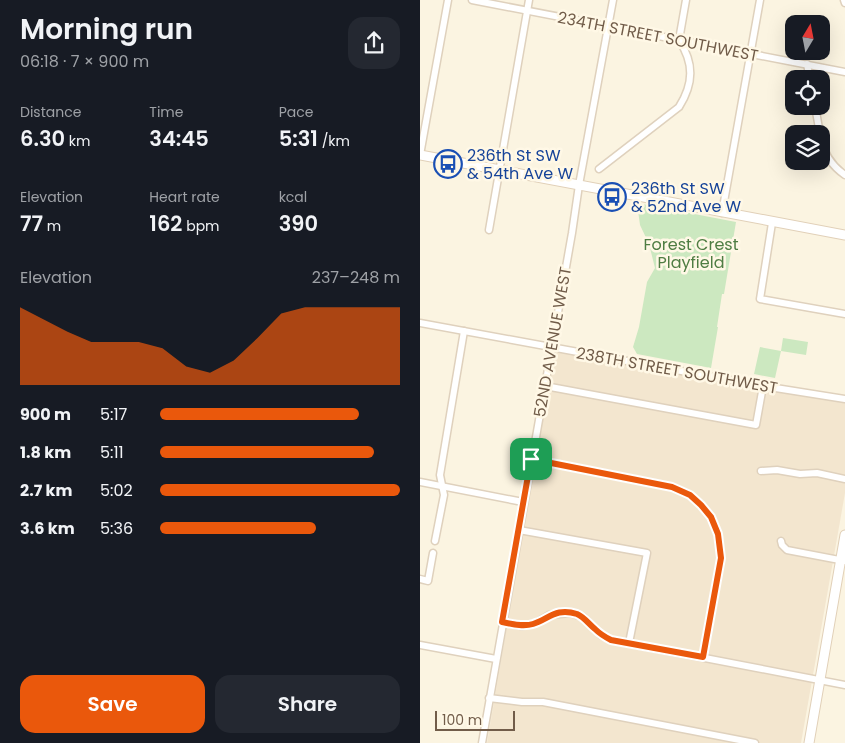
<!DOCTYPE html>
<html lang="en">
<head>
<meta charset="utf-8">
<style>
	body { margin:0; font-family:Poppins,sans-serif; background:#242831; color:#f1f3f6; height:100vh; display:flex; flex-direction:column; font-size:19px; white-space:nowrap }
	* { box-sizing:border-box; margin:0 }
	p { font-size:16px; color:#9ea1a6 }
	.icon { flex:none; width:28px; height:28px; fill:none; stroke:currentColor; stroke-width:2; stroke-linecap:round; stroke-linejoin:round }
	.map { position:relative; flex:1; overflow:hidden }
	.sheet { display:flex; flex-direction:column; background:#171b24; width:420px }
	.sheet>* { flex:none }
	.needle { width:32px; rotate:10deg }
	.fabs { position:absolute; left:365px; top:15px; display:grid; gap:10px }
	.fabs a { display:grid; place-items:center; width:45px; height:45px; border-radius:10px; background:#171b24; box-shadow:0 5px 20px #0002; font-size:25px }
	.scale { position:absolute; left:15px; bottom:12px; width:80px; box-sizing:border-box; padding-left:5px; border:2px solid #715c49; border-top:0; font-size:14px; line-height:18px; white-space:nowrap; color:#715c49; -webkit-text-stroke:4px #fff8e6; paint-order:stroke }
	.pin { position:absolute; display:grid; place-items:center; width:42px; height:42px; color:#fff; margin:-21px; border-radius:10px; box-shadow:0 2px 8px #0006 }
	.round { display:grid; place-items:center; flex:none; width:52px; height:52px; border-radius:15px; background:#242831 }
	.overview { display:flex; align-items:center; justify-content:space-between; height:85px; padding:0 20px }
	h1 { font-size:28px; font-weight:600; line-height:38px }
	.figures { display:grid; grid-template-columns:repeat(3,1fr); gap:8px; height:85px; padding:5px 20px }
	.figures div { display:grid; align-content:center }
	.figures b { font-size:21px; font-weight:600 }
	.figures small { font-size:14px; font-weight:400 }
	.figures p { font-size:14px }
	.chart { height:140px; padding:10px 20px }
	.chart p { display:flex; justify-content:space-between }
	.chart svg { width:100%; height:90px; margin-top:5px; fill:#ea580c; opacity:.7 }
	.button { display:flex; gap:10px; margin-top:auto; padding:10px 20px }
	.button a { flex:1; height:58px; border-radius:15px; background:#ea580c; color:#fff; font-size:20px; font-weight:600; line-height:58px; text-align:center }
	.button a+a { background:#242831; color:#f1f3f6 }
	ul { padding:0 20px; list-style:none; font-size:16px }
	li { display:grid; grid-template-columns:80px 60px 1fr; align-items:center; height:38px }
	li i { height:12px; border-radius:6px; background:#ea580c }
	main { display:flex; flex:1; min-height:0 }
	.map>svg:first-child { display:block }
</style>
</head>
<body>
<main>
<section class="sheet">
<div class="overview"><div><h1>Morning run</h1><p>06:18 · 7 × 900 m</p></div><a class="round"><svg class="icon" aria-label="share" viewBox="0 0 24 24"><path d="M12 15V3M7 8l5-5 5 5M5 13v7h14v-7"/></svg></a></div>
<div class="figures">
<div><p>Distance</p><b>6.30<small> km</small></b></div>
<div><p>Time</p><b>34:45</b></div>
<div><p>Pace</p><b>5:31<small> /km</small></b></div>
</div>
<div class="figures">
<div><p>Elevation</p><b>77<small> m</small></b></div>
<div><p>Heart rate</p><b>162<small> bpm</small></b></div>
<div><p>kcal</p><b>390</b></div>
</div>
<div class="chart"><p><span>Elevation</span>237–248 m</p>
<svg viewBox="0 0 160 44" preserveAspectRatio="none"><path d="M0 44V6L10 12L20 18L30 23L40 23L50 23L60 26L70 35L80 38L90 32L100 21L110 9L120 6L130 6L140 6L150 6L160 6V44z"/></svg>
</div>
<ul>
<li><b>900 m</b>5:17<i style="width:83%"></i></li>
<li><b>1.8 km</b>5:11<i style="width:89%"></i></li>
<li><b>2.7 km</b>5:02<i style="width:100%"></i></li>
<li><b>3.6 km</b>5:36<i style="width:65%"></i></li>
</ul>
<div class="button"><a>Save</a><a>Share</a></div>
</section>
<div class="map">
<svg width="425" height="743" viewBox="0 0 425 743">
	<rect width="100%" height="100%" fill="#fbf4e1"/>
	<polygon fill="#f3e6cf" points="134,351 425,403 425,493 381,743 67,743"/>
	<g fill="#cce8c0">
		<polygon points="217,203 316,222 304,294 302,294 297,327 298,327 291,368 217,354 213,347 219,327 227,282 235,268 229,244 220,225"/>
		<polygon points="363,338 388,342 386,355 361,351 355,378 334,374 340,347 361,351"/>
	</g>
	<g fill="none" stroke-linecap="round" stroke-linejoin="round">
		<defs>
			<g id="minor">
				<polyline points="52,0 425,72"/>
				<polyline points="424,0 425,3"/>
				<polyline points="387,64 390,79"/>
				<polyline points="395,106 400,134"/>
				<path d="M401 139C404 154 412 166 425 175"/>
				<polyline points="0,155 28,0"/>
				<path d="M179 169 259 107C274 83 274 63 259 40L266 0"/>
				<polyline points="302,213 340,0"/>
				<polyline points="352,223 340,299 425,314"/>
				<polyline points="69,230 109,0"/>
				<polyline points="0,323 343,386 425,399"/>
				<polyline points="125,386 336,425 343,386"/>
				<polyline points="111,459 252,487 270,495 281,505 291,517 298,534 301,558 283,657"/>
				<polyline points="341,471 357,470 380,474 397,473 425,479"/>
				<polyline points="0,482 103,502"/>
				<polyline points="99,530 227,553 209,643"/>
				<polyline points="15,541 24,495 20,475 44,331"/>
				<polyline points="361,541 362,545 367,550 425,561"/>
				<polyline points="0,579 8,581 13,553"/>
				<polyline points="82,622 102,626 114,624 129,615 150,613 163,617 181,635 191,640 425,685"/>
				<polyline points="0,645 76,659"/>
				<polyline points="69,698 102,702 123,702 335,743"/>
				<polyline points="62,743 152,233 159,185 193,0"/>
			</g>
			<g id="secondary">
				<polyline points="0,155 425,235"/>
				<polyline points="389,743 425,535"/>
			</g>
		</defs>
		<use href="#minor" stroke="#dfd1bd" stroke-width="9"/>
		<use href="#secondary" stroke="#e1d0b8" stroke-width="11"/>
		<use href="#minor" stroke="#fff" stroke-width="6"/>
		<use href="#secondary" stroke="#fff" stroke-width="9"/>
	</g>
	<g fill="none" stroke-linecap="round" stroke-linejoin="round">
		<defs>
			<path id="route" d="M111 459 252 487 270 495 281 505 291 517 298 534 301 558 283 657 191 640C185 637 180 634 175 629 169 624 164 617 157 614 136 607 129 619 113 624 103 627 92 624 82 622Z"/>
		</defs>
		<use href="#route" stroke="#fff" stroke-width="10"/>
		<use href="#route" stroke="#ea580c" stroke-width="6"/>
	</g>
	<defs>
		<symbol id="bus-ring" viewBox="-11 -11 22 22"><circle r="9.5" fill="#fff8e6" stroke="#1a4fb4" stroke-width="1.5"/><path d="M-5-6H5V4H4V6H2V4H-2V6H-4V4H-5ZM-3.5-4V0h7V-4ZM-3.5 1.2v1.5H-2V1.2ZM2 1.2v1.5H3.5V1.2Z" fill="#1a4fb4"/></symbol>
	</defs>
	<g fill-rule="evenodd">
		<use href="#bus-ring" x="12" y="148" width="32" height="32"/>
		<use href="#bus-ring" x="176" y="181" width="32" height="32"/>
	</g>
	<g text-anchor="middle" stroke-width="5" stroke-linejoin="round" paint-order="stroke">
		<g font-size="16" fill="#715c49" stroke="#fff8e6">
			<text transform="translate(238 36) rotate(11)" y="6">234TH STREET SOUTHWEST</text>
			<text transform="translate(132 342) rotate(-80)" y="6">52ND AVENUE WEST</text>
			<text transform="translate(257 370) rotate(10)" y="6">238TH STREET SOUTHWEST</text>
		</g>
		<g font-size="16" fill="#164399" stroke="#fff8e6" text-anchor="start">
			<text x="47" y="161">236th St SW<tspan x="47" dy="18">&amp; 54th Ave W</tspan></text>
			<text x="211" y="194">236th St SW<tspan x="211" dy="18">&amp; 52nd Ave W</tspan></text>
		</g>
		<g font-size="16" fill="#4f7d43" stroke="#fff8e6">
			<text x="271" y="250">Forest Crest<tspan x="271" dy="18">Playfield</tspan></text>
		</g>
	</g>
</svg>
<div class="fabs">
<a><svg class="needle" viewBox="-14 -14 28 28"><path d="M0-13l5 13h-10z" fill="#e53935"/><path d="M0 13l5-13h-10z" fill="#9ea1a6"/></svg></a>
<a><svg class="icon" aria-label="locate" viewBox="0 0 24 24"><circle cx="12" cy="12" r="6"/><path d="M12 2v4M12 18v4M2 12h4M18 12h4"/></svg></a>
<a><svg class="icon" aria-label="layers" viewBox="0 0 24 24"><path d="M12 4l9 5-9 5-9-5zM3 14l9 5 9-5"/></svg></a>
</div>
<div class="scale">100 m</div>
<div class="pin" style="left:111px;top:459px;background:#1e9e55"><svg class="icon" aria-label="arrive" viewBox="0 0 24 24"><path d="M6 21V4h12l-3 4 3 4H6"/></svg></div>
</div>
</main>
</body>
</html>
